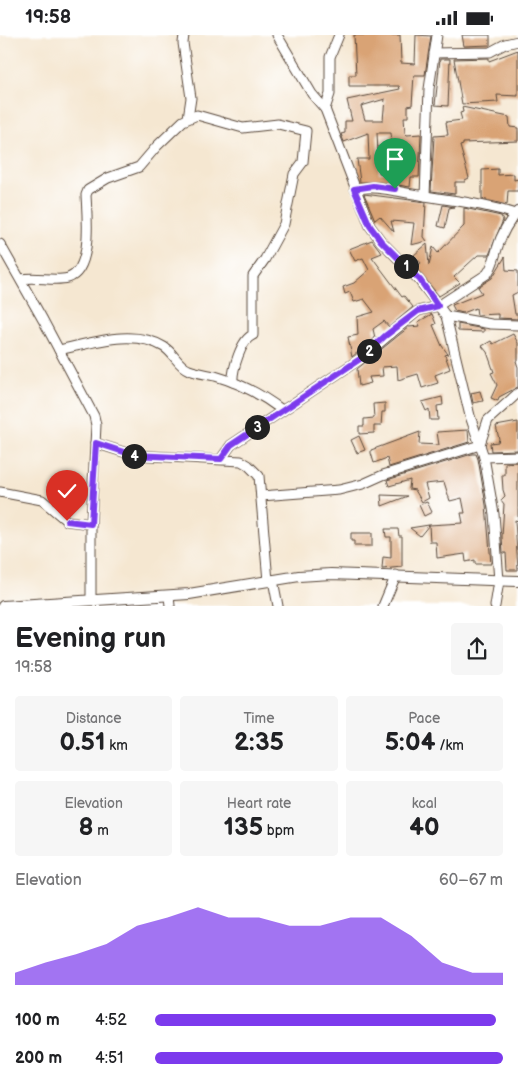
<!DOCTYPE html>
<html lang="en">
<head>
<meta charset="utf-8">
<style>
	body { margin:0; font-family:"Balsamiq Sans",sans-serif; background:#f6f6f6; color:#202124; height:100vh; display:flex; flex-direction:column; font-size:19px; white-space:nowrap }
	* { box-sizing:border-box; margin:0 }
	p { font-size:16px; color:#757577 }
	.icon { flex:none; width:28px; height:28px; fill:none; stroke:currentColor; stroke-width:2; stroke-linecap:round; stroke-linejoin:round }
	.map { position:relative; height:571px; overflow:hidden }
	.side { display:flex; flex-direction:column; background:#fff; flex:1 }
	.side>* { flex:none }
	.pin { position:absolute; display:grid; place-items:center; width:42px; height:42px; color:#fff; margin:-51px -21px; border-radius:50% 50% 50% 0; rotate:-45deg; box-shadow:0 0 5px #0007 }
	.pin .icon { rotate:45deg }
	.km { position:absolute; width:25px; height:25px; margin:-12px; border-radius:50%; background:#222; color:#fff; font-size:14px; line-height:25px; text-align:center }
	.round { display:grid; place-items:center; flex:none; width:52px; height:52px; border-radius:5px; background:#f6f6f6 }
	.headline { display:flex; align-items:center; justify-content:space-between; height:85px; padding:0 15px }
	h1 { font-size:28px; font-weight:700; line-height:38px }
	.stats { display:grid; grid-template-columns:repeat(3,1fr); gap:8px; height:85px; padding:5px 15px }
	.stats div { display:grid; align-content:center; border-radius:5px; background:#f6f6f6; text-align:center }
	.stats b { font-size:25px; font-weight:700 }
	.stats small { font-size:14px; font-weight:400 }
	.stats p { font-size:14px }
	.chart { height:140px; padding:10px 15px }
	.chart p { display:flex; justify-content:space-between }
	.chart svg { width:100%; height:90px; margin-top:5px; fill:#7c3aed; opacity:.7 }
	ul { padding:0 15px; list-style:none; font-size:16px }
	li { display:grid; grid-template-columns:80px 60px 1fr; align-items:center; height:38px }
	li i { height:12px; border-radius:6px; background:#7c3aed }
	.status { display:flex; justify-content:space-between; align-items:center; height:35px; padding:0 25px; background:#fff; direction:ltr }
	.status svg { height:14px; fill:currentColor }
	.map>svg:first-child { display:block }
</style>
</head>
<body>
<div class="status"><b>19:58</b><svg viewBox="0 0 49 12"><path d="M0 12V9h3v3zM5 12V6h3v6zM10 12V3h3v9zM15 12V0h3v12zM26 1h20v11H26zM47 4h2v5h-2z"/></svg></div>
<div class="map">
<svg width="518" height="571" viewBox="0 0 518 571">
	<rect width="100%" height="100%" fill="#fff"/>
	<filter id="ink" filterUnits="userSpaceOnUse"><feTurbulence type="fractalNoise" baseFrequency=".02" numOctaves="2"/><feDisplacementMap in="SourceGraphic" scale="10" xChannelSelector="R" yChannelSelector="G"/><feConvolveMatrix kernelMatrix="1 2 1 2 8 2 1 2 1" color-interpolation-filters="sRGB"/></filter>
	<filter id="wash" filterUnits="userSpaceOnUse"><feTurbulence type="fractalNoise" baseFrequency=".0096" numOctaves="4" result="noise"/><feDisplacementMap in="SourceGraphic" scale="20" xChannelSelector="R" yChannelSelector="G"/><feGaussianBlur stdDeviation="1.12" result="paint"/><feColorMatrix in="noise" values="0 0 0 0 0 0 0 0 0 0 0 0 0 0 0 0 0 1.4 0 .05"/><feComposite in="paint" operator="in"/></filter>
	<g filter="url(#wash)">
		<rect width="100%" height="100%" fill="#f5e7d1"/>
		<g id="blocks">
			<g fill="#d9a375" fill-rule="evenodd">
				<path d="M354 0H400L401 28 415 29 416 0 431 1 425 40H414L412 70 408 71V82H404L405 98 407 100 421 99 419 142H411L410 152 380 147H360L357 124H369L368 98 344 107 341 99 345 98V86H352L347 65 400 54 399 51H349V40H356ZM385 64 383 85H365L361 71ZM377 98H391L392 109H394L395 116H398V137L379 138Z"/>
				<polygon points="462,0 490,0 490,10 464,11"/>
				<polygon points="518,15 518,61 497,60 498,67 462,69 454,24 489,23 489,26"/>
				<polygon points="440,24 450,24 448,71 435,70"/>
				<polygon points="462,72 509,82 510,92 518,93 518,106 463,108 463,110 460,111 469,143 465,145 465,147 455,147 455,159 431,156 434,101 448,100 446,87 462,85 460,78 463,77"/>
				<polygon points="498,134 498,140 514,139 514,145 518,144 518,156 508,156 507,170 482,164 482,135"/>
				<polygon points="364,159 426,167 424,202 427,206 411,210 414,188 391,186 394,197 380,181 375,185"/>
				<polygon points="443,170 454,172 449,173 445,193 438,191"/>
				<polygon points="464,173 501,181 503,185 489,220 478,220 454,242 460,248 439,261 416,233 421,228 414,220 427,209 429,230 433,212 438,218 464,191"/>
				<polygon points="372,205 382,218 372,222 402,262 404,261 413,272 389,292 384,286 373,294 375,303 352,322 348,302 358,300 357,282 374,277 364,264 354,267 350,257 345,259 343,252 354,248 369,235 363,223 355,226 349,214"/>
				<polygon points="505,222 506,235 518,236 518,257 512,260 515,279 518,279 518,284 498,283 498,279 477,280 476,273 463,278 455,276 452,270 482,258 478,252 492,243"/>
				<polygon points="432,279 436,289 433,290 442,311 448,319 445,320 450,334 435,340 438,348 422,353 418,339 398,345 397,331 382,332 383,341 369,342 371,348 359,351 357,334 409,292 420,291 418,287"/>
				<polygon points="458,289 484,294 484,297 458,296"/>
				<polygon points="513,299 518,308 518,325 516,326 518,332 518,352 499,362 498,366 491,363 497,350 491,338 494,337 487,317 482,311 491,306 493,309"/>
				<polygon points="480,356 483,366 473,368 471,358"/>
				<polygon points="442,362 443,370 437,371 438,385 430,385 429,374 426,376 422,367"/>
				<polygon points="385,368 385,377 382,377 381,391 374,391 374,398 359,399 359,391 364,391 364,384 374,383 373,369"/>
				<polygon points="518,387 518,415 491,416 490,408 498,407 499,404 496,391"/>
				<polygon points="468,395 469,407 389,432 387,423 374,428 371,418 371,415 420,397 419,409 439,410 437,397"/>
				<polygon points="359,401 365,415 357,418 351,405"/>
				<polygon points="472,419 476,419 478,424 486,470 491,529 475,529 475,525 466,527 465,519 437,523 436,507 430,507 429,490 463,488 461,478 465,478 462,463 450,466 444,447 425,449 429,463 422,467 415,455 409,454 410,445 389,451 387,445"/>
				<polygon points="518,427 518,486 515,485 518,535 507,535 506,518 503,518 502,502 504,469 501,465 505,461 503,455 502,440 505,440 505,428"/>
				<polygon points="381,460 408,461 382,471"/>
				<polygon points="427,467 432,477 424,481 419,470"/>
				<polygon points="429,490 420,501 410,493"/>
				<polygon points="385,494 398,494 399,501 402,501 402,532 382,534 383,522 391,523 391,502 386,502"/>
				<polygon points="351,498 372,498 372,511 354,511 354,506 351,506"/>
			</g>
		</g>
	</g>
	<g filter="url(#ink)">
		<use href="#blocks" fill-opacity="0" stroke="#574639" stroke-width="1"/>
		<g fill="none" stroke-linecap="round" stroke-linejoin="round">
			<defs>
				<g id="minor">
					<polyline points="184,0 183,8 191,63 188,83"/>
					<polyline points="277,0 312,59 325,74 370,191 381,206 419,245 446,281 470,381 484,422 494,479 499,546 495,571"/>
					<polyline points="434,18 490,17 505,9 518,6"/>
					<polyline points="325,74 330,59 330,22 339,0"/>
					<path d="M355 154C380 150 395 157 420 160 453 166 482 168 515 179"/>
					<polyline points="425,161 429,54 437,0"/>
					<polyline points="0,209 43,285 94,381 96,390 91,489 91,565"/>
					<path d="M21 244C37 241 54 247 68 243 93 235 87 181 86 160L88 155 108 143 139 132 157 111 183 86 197 80 243 93 278 89 306 96 303 127 294 139 284 189 265 224 253 241V300C241 304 232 336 233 347"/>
					<polyline points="446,281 491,289 518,290"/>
					<path d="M59 315C92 308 133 293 164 312 174 318 178 331 189 335 197 338 206 339 215 341 240 348 262 360 282 375"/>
					<polyline points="95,408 133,420 241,426 248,430 259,441 268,546"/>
					<polyline points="480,409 488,385 518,358"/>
					<polyline points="484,422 518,421"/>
					<path d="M221 424 231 410 360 324 418 276 438 271 487 239C493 231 494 224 497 214 501 200 508 187 518 176"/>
					<polyline points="0,457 42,465 67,486 91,489"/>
					<polyline points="261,461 339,455 363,449 383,440 480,410"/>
					<polyline points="273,545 278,571"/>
					<polyline points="169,561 170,571"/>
					<polyline points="383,571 396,540"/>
				</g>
				<polyline id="tertiary" points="3,571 189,559 299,541 331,539 518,546"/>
			</defs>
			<use href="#minor" stroke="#574639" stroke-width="11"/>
			<use href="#tertiary" stroke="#574639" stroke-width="12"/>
			<use href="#minor" stroke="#fff" stroke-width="9"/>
			<use href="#tertiary" stroke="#fff" stroke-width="10"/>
		</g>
	</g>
	<g fill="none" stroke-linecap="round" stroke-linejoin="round" filter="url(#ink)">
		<defs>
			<polyline id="route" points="67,486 91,489 96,408 133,420 221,424 231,410 360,324 385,301 418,276 438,271 420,245 381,206 370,191 354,154 373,151 395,154"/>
		</defs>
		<use href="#route" stroke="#fff" stroke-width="10"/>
		<use href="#route" stroke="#7c3aed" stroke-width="6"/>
	</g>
</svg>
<div class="pin" style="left:395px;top:154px;background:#1e9e55"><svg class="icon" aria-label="arrive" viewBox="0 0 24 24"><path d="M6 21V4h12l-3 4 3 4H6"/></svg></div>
<div class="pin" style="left:67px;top:486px;background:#d93025"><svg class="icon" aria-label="check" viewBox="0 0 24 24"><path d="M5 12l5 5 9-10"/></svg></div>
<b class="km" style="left:406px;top:231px">1</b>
<b class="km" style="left:369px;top:316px">2</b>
<b class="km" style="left:257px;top:392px">3</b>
<b class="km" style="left:134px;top:421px">4</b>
</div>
<section class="side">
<div class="headline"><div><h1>Evening run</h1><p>19:58</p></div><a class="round"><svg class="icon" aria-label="share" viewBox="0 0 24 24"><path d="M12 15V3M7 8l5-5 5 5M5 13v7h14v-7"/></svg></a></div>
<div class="stats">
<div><p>Distance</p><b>0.51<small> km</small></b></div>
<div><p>Time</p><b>2:35</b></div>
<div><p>Pace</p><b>5:04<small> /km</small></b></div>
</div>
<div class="stats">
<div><p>Elevation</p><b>8<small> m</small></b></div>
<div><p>Heart rate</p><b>135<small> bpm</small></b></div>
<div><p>kcal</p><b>40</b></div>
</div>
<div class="chart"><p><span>Elevation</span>60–67 m</p>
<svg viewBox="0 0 160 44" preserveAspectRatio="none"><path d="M0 44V38L10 33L20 29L30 24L40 15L50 11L60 6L70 11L80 11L90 15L100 15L110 11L120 11L130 20L140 33L150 38L160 38V44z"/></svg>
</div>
<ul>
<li><b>100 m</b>4:52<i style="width:98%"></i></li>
<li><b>200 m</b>4:51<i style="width:100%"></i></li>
</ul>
</section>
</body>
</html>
